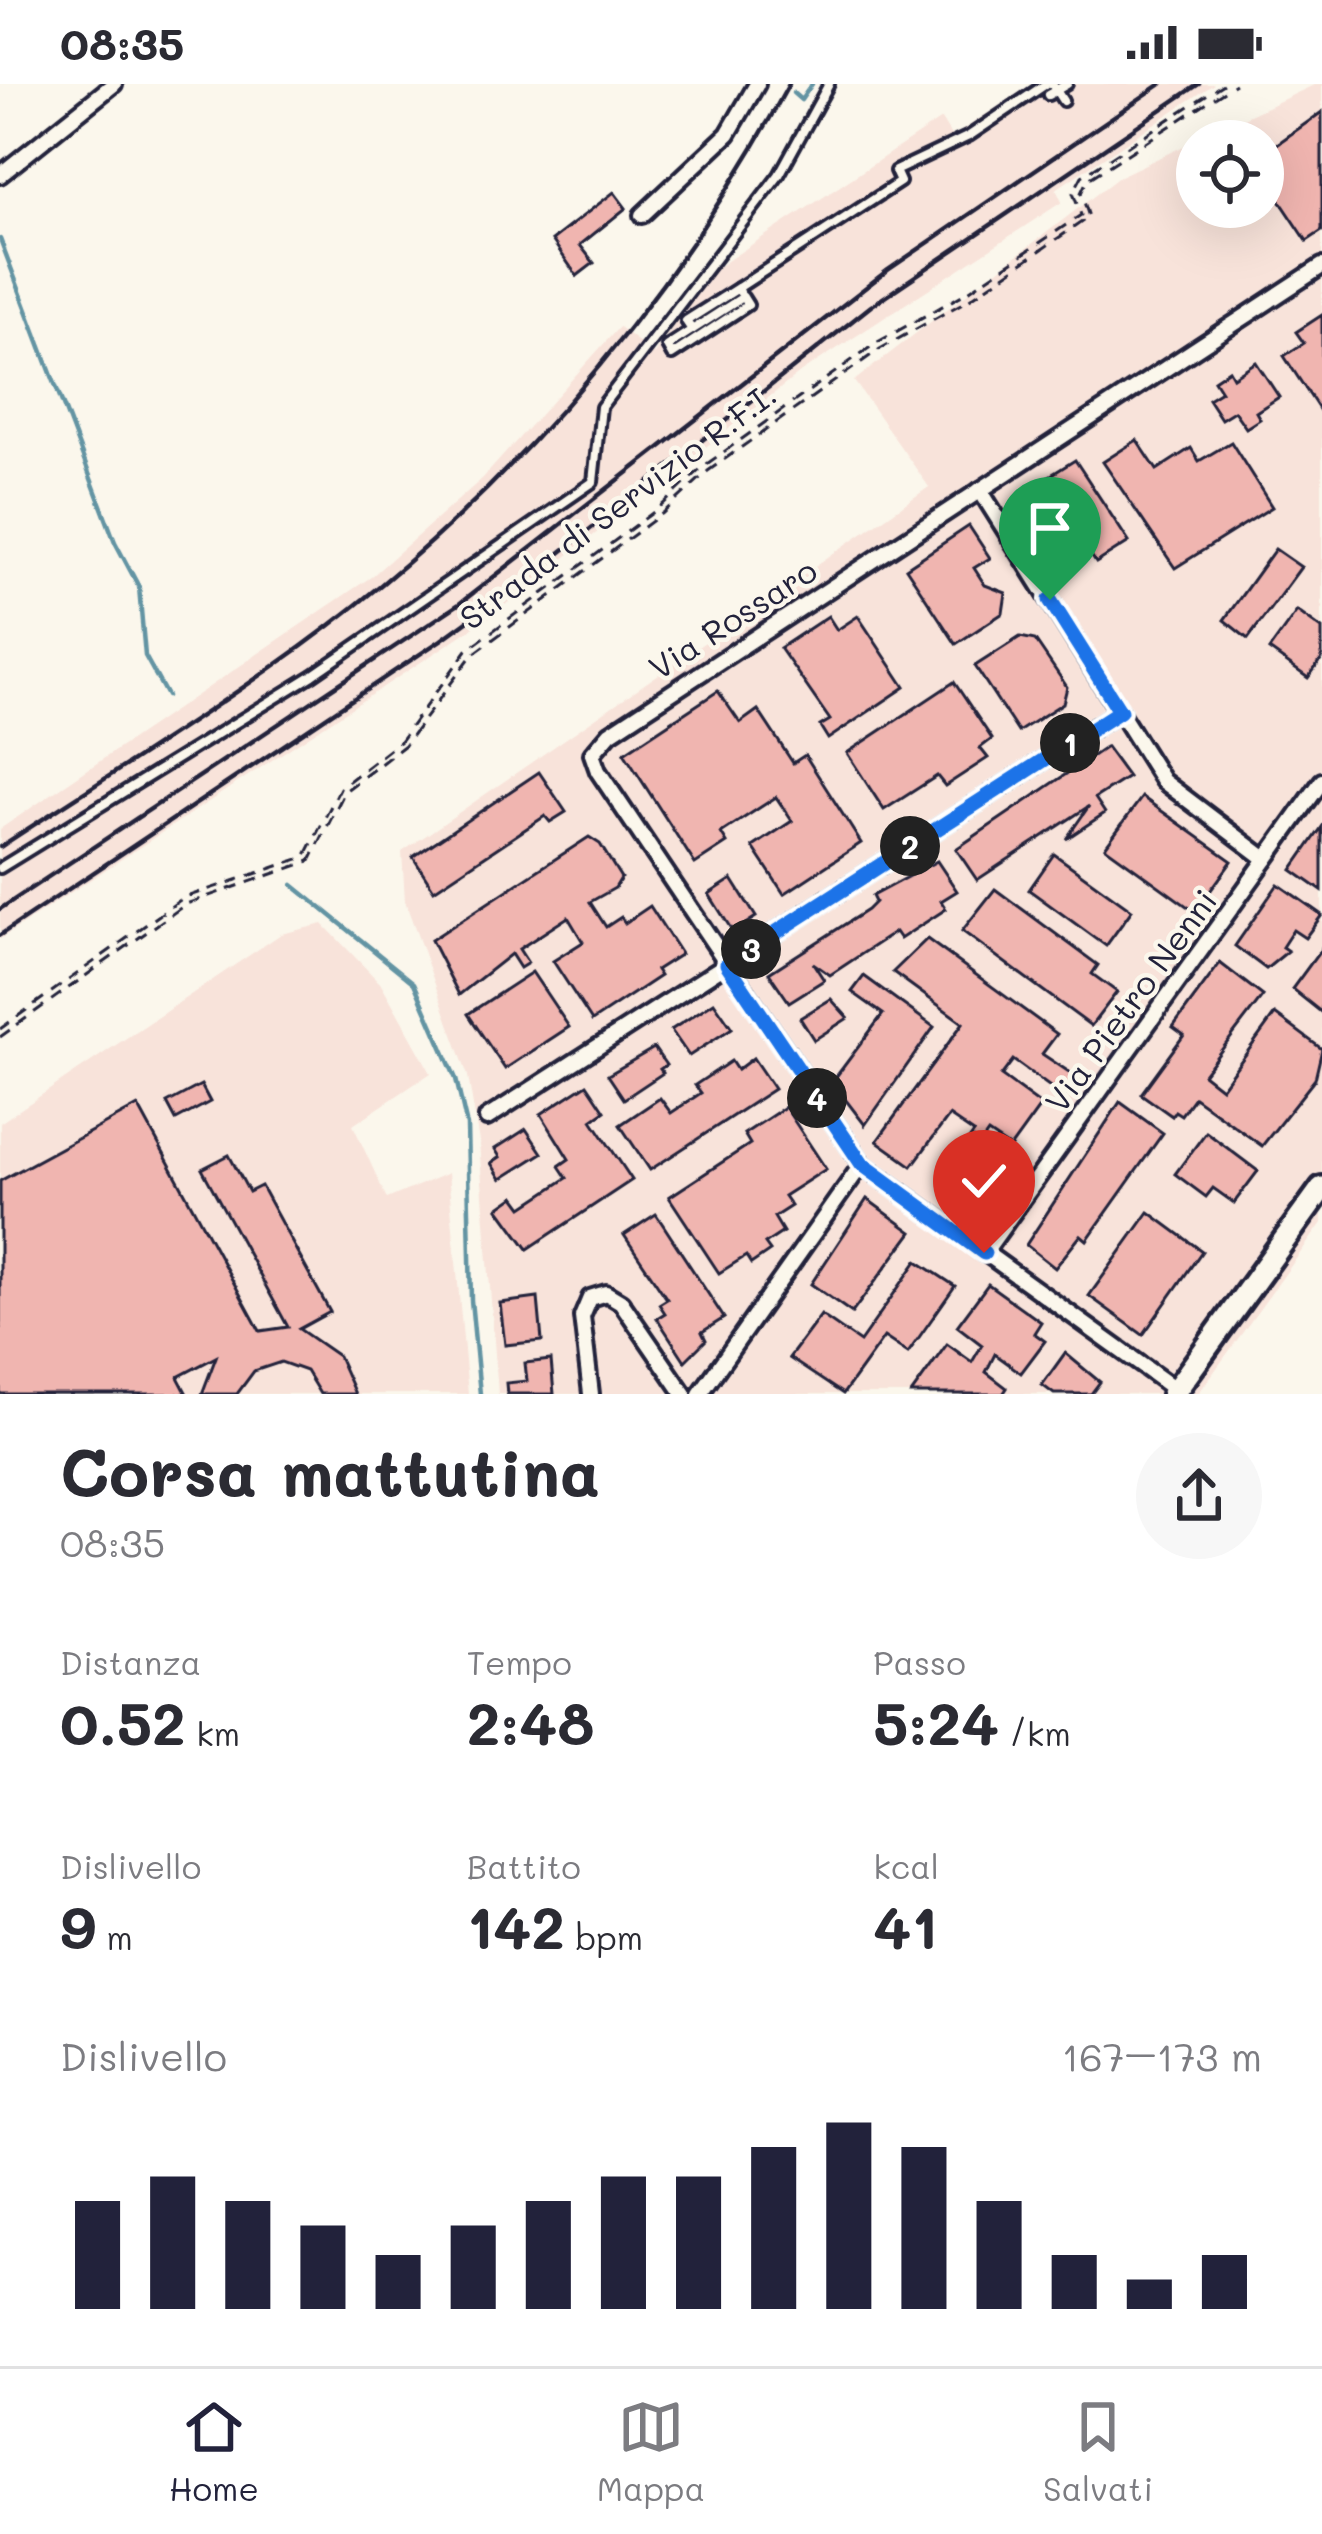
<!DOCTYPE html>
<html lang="it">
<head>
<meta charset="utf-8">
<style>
	body { margin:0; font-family:Mali,sans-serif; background:#f7f7f7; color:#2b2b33; height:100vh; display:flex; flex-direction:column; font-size:45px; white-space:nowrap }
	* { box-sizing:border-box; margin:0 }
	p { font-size:39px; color:#7c7c81 }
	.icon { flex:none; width:66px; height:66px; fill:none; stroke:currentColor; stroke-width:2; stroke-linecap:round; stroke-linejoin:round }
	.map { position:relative; height:1310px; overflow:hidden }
	.side { display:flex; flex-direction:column; background:#fff; flex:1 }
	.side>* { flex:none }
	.fabs { position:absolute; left:1176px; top:36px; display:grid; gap:24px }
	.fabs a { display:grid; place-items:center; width:108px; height:108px; border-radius:50%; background:#fff; box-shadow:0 12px 48px #0002; font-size:60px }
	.pin { position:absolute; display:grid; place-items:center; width:102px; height:102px; color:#fff; margin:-123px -51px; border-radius:50% 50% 50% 0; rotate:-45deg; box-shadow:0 0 12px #0007 }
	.pin .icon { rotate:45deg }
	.km { position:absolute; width:60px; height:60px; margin:-30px; border-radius:50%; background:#222; color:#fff; font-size:33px; line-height:60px; text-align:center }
	.round { display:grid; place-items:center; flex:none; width:126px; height:126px; border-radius:63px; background:#f7f7f7 }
	.overview { display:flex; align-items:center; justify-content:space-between; height:204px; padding:0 60px }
	h1 { font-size:66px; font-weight:700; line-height:90px }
	.metrics { display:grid; grid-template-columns:repeat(3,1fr); gap:18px; height:204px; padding:12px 60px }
	.metrics div { display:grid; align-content:center }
	.metrics b { font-size:60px; font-weight:700 }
	.metrics small { font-size:33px; font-weight:400 }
	.metrics p { font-size:33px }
	.chart { height:336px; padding:24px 60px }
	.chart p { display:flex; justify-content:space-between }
	.chart svg { width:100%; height:216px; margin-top:12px; stroke:#22223b; stroke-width:6 }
	.status { display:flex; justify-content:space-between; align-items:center; height:84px; padding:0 60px; background:#fff; direction:ltr }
	.status svg { height:33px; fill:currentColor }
	.dock { display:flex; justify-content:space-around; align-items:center; height:168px; border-top:3px solid #e1e1e2; background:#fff; font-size:33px; color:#7c7c81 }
	.dock a { display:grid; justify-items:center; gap:6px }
	.dock .on { color:#22223b }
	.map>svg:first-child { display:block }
</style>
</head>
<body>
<div class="status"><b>08:35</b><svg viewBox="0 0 49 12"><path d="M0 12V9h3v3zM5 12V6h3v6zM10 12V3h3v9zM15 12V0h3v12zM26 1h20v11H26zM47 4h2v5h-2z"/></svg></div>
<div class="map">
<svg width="1322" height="1310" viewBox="0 0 1322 1310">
	<rect width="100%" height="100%" fill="#fbf7ec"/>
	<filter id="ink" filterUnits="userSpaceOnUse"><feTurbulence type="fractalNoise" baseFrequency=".00833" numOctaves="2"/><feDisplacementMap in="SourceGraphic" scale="24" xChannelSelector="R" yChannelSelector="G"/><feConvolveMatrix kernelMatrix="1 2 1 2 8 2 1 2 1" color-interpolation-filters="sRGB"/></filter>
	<g filter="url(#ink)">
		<g fill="#f8e3da" fill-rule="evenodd">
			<polygon points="1032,0 1214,0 1056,105 1062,118 801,288 491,532 0,855 0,745 371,493 483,394 619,243 654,270 709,189 941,35 952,53"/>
			<path d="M1316 0H1322V1139L1198 1310H498L479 1058 468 992 405 817 402 768 929 403 854 297 1120 92ZM1197 57H1263V123H1197Z"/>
			<polygon points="323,840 382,901 431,989 353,1041 387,1115 448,1089 468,1310 0,1310 0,1039 281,850"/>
		</g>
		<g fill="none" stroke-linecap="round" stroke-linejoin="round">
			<g stroke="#6394a3" stroke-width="4.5">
				<polyline points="793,9 801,16 812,0"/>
				<polyline points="0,155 115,458 139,503 145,572 167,612"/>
				<polyline points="293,801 414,899 456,995 467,1042 471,1216 480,1310"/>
				<polyline points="1188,1310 1322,1124"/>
			</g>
		</g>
		<g fill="#f0b5b0" stroke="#22223b" stroke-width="3">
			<polygon points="1322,28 1322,147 1307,157 1263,91 1263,70"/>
			<polygon points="614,108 626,124 580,161 594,179 577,192 552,156"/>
			<polygon points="1322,231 1322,330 1284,272 1304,259 1296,248"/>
			<polygon points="1256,278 1279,313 1256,328 1260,335 1246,344 1234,327 1221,335 1208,315 1221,307 1214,296 1229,286 1233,293"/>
			<polygon points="1137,356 1157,386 1191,364 1199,377 1231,358 1272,423 1175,484 1103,378"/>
			<polygon points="1075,376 1129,458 1096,479 1043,396"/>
			<polygon points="969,442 990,474 974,484 985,501 1006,509 1003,529 956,560 906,484"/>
			<polygon points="1275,465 1301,483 1248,555 1224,536"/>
			<polygon points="1297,527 1322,545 1322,575 1308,594 1269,566"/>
			<polygon points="828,532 837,546 858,532 905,603 828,655 820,642 830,636 780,564"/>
			<polygon points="1020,553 1035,556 1067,603 1063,619 1018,648 975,582"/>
			<polygon points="954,598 992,655 980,664 988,674 945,702 937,692 884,726 847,669"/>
			<polygon points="718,607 740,639 758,626 793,679 805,671 861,759 784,810 753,763 792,737 776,713 721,749 727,759 695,780 624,669"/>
			<polygon points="1106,663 1128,693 1095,714 1105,729 1066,755 1089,722 977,796 956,765"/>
			<polygon points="539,688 566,728 550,738 545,732 434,806 413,773"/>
			<polygon points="1142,713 1232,777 1195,828 1105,763"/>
			<polygon points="1322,743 1322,807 1292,786"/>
			<polygon points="589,753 600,760 621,794 615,804 590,818 606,843 621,833 625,839 650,822 681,870 656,886 660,892 592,937 553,877 583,858 568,833 519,865 528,879 520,884 511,870 459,911 431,856"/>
			<polygon points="1054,770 1132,826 1106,862 1029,806"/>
			<polygon points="937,777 957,807 941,817 946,825 900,855 895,848 830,891 813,879 824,896 789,918 769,889 867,826 875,818 872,812"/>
			<polygon points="732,795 756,833 733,848 709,810"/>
			<polygon points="1278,800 1322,831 1305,854 1293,846 1282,863 1288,867 1266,885 1235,862"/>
			<polygon points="995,805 1098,881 1092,890 1117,908 1091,942 962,847"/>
			<polygon points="927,855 1057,950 1042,970 1078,994 1064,1013 1013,976 1001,992 1041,1021 1010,1064 988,1049 977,1065 1010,1089 978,1133 957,1118 968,1104 966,1089 952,1079 974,1049 949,1032 912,1082 877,1057 963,939 893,888"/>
			<polygon points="1322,864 1322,929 1292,905"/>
			<polygon points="1220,879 1263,912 1203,990 1221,1004 1275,930 1322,965 1315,995 1262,1062 1194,1013 1181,1031 1175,1027 1172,1032 1141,1010 1184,951 1173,943"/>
			<polygon points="532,888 569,943 505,985 468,930"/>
			<polygon points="864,892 934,943 865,1041 832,998 883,930 852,908"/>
			<polygon points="831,915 848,934 814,956 800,934"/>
			<polygon points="714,918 732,944 689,972 671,946"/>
			<polygon points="654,964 666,981 660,985 663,989 624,1015 608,991"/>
			<polygon points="753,974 774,1005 650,1086 620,1041 660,1014 671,1029 701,1009 695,1001 731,977 737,986"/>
			<polygon points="587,1000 605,1027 592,1036 632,1096 528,1165 498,1124 515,1112 523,1123 567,1094 559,1082 569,1075 541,1030"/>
			<polygon points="201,1001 210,1018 176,1036 167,1019"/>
			<polygon points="1120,1018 1163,1049 1087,1156 1081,1151 1055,1184 1026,1161"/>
			<polygon points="138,1022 260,1247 288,1243 202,1085 229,1071 249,1108 261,1102 330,1228 299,1245 338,1272 355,1310 320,1310 306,1287 281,1278 254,1287 237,1310 202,1310 216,1273 178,1293 187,1310 0,1310 0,1097"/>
			<polygon points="785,1023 826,1085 784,1112 791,1122 774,1133 783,1148 765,1160 770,1167 751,1180 746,1172 719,1189 669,1113 750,1060 744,1050"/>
			<polygon points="526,1045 542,1069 501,1095 491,1079 500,1073 495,1065"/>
			<polygon points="1206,1048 1258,1087 1234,1119 1213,1104 1206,1113 1175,1090"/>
			<polygon points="867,1115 912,1148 852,1229 811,1200"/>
			<polygon points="1149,1128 1202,1167 1143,1251 1089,1212"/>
			<polygon points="656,1130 724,1234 702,1248 706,1256 685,1277 657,1234 665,1229 659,1220 667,1215 624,1151"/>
			<polygon points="917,1177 955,1202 908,1269 884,1253 843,1310 789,1274 821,1231 860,1258"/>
			<polygon points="988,1200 1041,1238 1034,1249 1045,1257 1021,1289 995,1270 986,1288 1007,1304 1003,1310 911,1310 947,1260 972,1278 982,1261 957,1242"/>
			<polygon points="538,1214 542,1257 505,1261 500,1219"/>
			<polygon points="1065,1269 1100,1298 1091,1310 1054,1310 1042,1301"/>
			<polygon points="551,1276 554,1310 507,1310 506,1299 527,1297 525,1279"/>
		</g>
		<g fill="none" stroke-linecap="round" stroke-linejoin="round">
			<defs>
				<g id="service">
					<polyline points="1052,0 1063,17"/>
					<polyline points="1048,11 1067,0"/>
					<polyline points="738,204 900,98 895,87 969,52 1046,0"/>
					<polygon points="743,213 748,221 672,271 667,262"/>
					<polyline points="692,246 686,237 738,204 740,208"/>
					<polyline points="0,784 313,591 593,398 601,323 779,91 829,0"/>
				</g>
				<g id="minor">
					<polyline points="0,91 114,0"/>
					<polyline points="642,131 728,50 757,0"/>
					<polyline points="980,406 1163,697 1266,775"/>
					<polyline points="487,1034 1120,627"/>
					<polyline points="984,1169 1322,697"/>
					<polyline points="1176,1306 862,1080 598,687 592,670 610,649 1322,182"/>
					<polyline points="591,1310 582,1233 590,1214 606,1209 621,1218 684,1310"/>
					<polyline points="700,1310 862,1080"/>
				</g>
				<polyline id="secondary" points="1173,1310 1322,1104"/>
			</defs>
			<use href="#service" stroke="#22223b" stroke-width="16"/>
			<use href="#minor" stroke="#22223b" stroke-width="22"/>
			<use href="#secondary" stroke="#22223b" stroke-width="30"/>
			<g stroke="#22223b" stroke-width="3" stroke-dasharray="12 9" stroke-linecap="butt">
				<polyline points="0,945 183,814 305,773 340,704 400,657 467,566 659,424 704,382 876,259 964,210 1081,131 1073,109 1082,92 1223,0"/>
				<polyline points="0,953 186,820 310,777 345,707 405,661 472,571 663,429 708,387 880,265 968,216 1089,133 1081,109 1087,96 1235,0"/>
			</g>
			<use href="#service" stroke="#fbf7ec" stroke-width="8"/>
			<use href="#minor" stroke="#fbf7ec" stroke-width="14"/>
			<use href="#secondary" stroke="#fbf7ec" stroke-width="21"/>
			<g stroke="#22223b" stroke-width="4.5">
				<path d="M0 763C91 703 185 645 274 582 491 431 663 232 789 0"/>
				<polyline points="0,825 459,520 888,186 1161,0"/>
				<polyline points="0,851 441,556 550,477 871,222 1199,0"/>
			</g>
		</g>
	</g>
	<g fill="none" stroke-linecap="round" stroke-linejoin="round" filter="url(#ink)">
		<defs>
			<polyline id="route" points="984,1169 862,1080 727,880 1120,627 1050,516"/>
		</defs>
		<use href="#route" stroke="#fff" stroke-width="24"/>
		<use href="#route" stroke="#1a73e8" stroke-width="15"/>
	</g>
	<g text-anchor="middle" stroke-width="9" stroke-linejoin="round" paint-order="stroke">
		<g font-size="33" fill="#22223b" stroke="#fbf7ec">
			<text transform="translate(618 422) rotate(-37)" y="12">Strada di Servizio R.F.I.</text>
			<text transform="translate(733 535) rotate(-33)" y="12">Via Rossaro</text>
			<text transform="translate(1131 917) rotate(-54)" y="12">Via Pietro Nenni</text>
		</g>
	</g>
</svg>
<div class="fabs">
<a><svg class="icon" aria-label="locate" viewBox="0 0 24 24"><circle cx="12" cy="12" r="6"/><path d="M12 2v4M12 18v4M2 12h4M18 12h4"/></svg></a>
</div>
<div class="pin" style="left:1050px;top:516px;background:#1e9e55"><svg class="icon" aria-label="arrive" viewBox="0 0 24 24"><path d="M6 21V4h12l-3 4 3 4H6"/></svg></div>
<div class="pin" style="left:984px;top:1169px;background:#d93025"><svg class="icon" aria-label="check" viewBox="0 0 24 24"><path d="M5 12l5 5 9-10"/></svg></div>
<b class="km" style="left:1070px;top:659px">1</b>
<b class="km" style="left:910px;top:762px">2</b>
<b class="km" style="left:751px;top:865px">3</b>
<b class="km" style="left:817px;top:1014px">4</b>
</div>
<section class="side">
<div class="overview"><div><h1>Corsa mattutina</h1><p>08:35</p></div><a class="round"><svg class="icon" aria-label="share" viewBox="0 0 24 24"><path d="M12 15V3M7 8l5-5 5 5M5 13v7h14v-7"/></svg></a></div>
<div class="metrics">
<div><p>Distanza</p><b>0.52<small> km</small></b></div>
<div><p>Tempo</p><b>2:48</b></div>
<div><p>Passo</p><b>5:24<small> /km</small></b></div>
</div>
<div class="metrics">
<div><p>Dislivello</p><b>9<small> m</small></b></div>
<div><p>Battito</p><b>142<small> bpm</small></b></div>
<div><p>kcal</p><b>41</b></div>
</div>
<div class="chart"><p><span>Dislivello</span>167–173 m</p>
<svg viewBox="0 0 160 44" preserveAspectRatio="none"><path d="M5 44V22M15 44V17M25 44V22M35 44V27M45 44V33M55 44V27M65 44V22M75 44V17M85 44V17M95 44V11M105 44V6M115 44V11M125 44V22M135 44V33M145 44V38M155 44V33"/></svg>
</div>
</section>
<nav class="dock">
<a class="on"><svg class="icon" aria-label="home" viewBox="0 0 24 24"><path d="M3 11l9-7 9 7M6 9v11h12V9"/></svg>Home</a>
<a><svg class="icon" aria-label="map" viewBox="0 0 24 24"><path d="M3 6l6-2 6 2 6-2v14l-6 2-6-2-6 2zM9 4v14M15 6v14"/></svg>Mappa</a>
<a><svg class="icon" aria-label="saved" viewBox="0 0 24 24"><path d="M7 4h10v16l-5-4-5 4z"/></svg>Salvati</a>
</nav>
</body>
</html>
